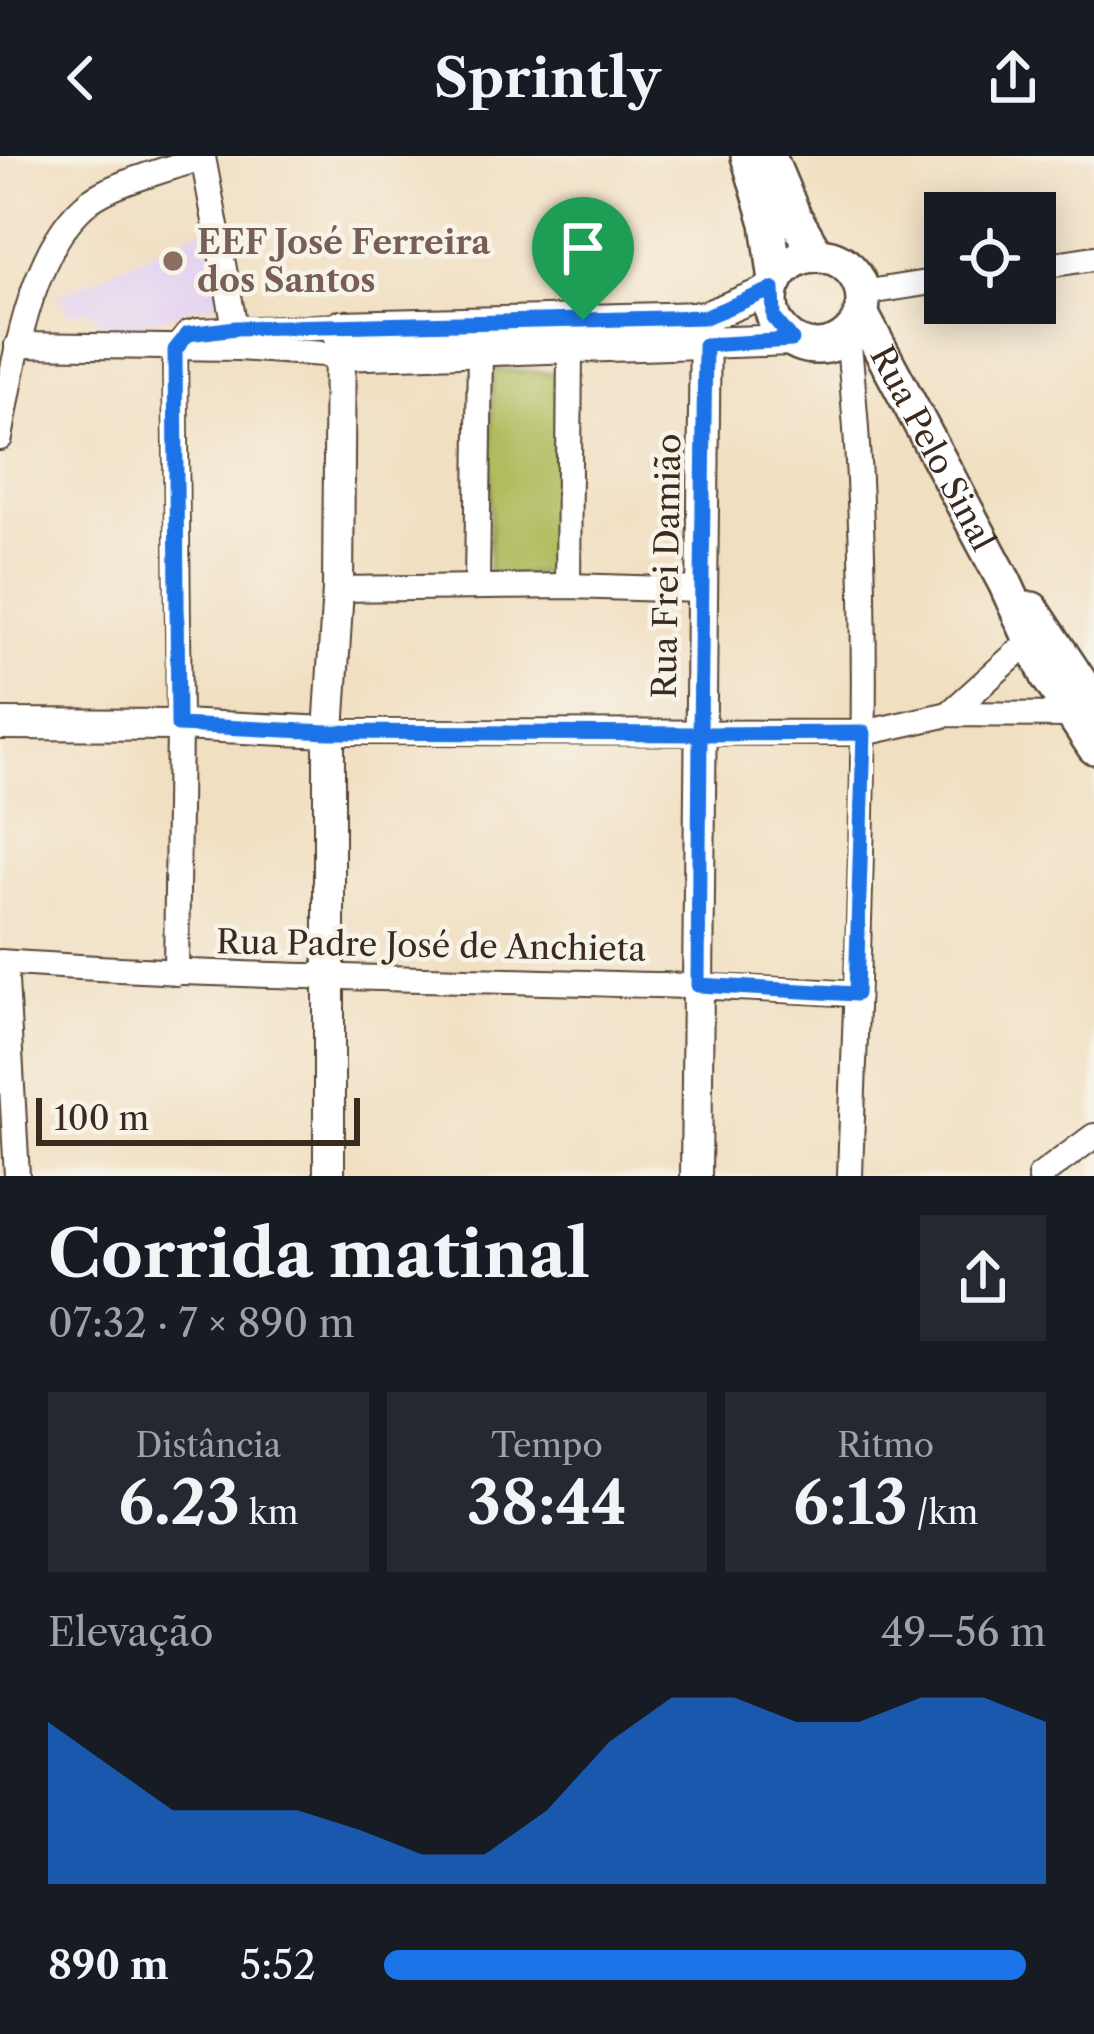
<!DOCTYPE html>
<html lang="pt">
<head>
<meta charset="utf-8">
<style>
	body { margin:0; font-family:"Libre Caslon Text",serif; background:#242831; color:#f1f3f6; height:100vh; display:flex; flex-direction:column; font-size:45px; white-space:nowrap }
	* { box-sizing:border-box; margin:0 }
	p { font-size:39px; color:#9ea1a6 }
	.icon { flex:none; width:66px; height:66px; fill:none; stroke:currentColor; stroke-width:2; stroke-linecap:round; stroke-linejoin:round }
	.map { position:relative; height:1020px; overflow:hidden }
	.side { display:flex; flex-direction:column; background:#171b24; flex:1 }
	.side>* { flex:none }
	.fabs { position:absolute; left:924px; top:36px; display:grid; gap:24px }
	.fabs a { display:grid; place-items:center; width:132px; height:132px; border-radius:0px; background:#171b24; box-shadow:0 6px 30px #0003; font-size:60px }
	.scale { position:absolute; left:36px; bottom:30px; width:324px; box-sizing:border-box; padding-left:12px; border:6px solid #3b2a1e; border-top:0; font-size:33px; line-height:42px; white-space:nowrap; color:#3b2a1e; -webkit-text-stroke:9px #f7f3e8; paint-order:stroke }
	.pin { position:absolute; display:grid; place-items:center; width:102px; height:102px; color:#fff; margin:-123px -51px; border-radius:50% 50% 50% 0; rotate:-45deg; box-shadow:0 0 12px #0007 }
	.pin .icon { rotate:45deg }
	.round { display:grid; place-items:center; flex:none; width:126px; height:126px; border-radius:0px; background:#242831 }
	.head { display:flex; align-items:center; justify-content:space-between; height:204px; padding:0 48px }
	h1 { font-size:66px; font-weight:700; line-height:90px }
	.stats { display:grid; grid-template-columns:repeat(3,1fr); gap:18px; height:204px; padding:12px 48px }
	.stats div { display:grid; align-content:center; border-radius:0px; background:#242831; text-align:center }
	.stats b { font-size:60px; font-weight:700 }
	.stats small { font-size:33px; font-weight:400 }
	.stats p { font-size:33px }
	.chart { height:336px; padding:24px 48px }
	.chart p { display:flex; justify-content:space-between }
	.chart svg { width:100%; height:216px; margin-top:12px; fill:#1a73e8; opacity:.7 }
	ul { padding:0 48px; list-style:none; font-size:39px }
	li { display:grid; grid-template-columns:192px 144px 1fr; align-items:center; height:90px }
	li i { height:30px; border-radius:15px; background:#1a73e8 }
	header { display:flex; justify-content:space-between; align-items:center; height:156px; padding:0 48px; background:#171b24; font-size:54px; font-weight:700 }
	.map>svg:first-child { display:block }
</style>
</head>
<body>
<header><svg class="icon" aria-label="back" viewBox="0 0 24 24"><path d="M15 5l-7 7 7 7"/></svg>Sprintly<svg class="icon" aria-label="share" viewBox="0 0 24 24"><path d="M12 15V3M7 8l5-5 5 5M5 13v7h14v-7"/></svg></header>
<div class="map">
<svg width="1094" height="1020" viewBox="0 0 1094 1020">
	<rect width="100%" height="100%" fill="#f7f3e8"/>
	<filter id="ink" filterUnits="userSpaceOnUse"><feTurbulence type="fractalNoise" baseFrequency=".00833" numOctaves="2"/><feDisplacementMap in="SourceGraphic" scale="24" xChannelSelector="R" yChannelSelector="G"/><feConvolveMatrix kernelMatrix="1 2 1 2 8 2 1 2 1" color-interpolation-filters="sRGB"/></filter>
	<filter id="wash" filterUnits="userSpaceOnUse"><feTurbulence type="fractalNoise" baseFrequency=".004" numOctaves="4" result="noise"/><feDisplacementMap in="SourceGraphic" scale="48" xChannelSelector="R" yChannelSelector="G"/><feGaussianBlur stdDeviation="2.7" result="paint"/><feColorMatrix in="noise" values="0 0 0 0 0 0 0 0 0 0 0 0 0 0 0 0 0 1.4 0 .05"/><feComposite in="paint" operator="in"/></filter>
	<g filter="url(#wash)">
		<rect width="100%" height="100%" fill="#f1dfc1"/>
		<polygon fill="#e4d3f1" points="207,70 222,144 108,178 88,152 72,159 57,140"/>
		<polygon fill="#b0bc5f" stroke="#76733e" stroke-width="3" points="492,213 556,217 555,417 489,421"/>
	</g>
	<g filter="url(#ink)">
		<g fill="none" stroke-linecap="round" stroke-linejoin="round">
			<defs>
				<g id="minor">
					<polyline points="203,1 238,188"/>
					<polyline points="1035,111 1094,102"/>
					<polyline points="862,137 945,124"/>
					<path d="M848 179C877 458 859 740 850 1020"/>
					<polyline points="17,189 238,192 338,199"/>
					<path d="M0 282C13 212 30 89 91 44 118 25 171 13 203 1"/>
					<polyline points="477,430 480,192"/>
					<polyline points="568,430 570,192"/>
					<polyline points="338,433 568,430 702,434"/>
					<polyline points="949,558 1030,485 1046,477"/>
					<polyline points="329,576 864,577 949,558 1071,559"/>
					<path d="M0 806C285 826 571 821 855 838"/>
					<polyline points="5,807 17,1020"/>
					<polyline points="176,817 179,569 175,194 188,178 198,175 340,170"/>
					<polyline points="1040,1020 1094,980"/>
				</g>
				<g id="tertiary">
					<polyline points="338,199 792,184"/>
					<polyline points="0,568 179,569 329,576"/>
					<polyline points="329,1020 329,576 338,433 340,170 705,161 773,133"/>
					<polyline points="696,1020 705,161"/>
				</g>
				<g id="secondary">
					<polyline points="748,0 768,67 776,125"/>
					<polyline points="769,0 794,60 817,99"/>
					<circle cx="817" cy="145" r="46"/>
					<path id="s1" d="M861 157 1005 427 1048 521 1094 591"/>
					<polyline points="1032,453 1094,547"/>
				</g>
			</defs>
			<use href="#minor" stroke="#564536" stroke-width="28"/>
			<use href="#tertiary" stroke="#564536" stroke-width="34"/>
			<use href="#secondary" stroke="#564536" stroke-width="38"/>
			<use href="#minor" stroke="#fff" stroke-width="24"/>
			<use href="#tertiary" stroke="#fff" stroke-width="30"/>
			<use href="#secondary" stroke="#fff" stroke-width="33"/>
		</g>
	</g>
	<g fill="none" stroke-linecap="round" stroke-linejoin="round" filter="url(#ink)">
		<defs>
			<polyline id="route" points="583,164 236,172 188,178 175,194 178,569 329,576 700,578 698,829 856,838 864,577 700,578 705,189 792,184 774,162 773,133 705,161 583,164"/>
		</defs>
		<use href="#route" stroke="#fff" stroke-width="24"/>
		<use href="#route" stroke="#1a73e8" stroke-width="15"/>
	</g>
	<circle fill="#8d6e63" stroke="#f7f3e8" stroke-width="4.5" cx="173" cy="105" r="12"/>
	<g text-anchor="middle" stroke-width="9" stroke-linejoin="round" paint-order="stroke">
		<g font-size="33" font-weight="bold" fill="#785e54" stroke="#f7f3e8" text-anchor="start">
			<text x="197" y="98">EEF José Ferreira<tspan x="197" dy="38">dos Santos</tspan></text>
		</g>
		<g font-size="33" fill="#3b2a1e" stroke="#f7f3e8">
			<text dy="12" stroke="none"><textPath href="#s1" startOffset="153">Rua Pelo Sinal</textPath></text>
			<text transform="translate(666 410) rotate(-89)" y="12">Rua Frei Damião</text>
			<text transform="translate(431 789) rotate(1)" y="12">Rua Padre José de Anchieta</text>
		</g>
	</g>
</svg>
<div class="fabs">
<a><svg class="icon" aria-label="locate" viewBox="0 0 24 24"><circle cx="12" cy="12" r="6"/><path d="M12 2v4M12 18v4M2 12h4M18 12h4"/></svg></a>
</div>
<div class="scale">100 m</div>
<div class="pin" style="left:583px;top:164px;background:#1e9e55"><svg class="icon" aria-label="arrive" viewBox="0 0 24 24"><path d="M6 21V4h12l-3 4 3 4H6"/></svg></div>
</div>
<section class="side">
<div class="head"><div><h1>Corrida matinal</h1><p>07:32 · 7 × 890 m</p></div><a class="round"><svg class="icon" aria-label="share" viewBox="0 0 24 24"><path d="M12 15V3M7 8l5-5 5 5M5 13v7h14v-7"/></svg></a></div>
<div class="stats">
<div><p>Distância</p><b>6.23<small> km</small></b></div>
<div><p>Tempo</p><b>38:44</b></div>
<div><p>Ritmo</p><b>6:13<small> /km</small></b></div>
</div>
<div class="chart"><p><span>Elevação</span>49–56 m</p>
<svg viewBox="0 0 160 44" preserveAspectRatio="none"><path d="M0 44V11L10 20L20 29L30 29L40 29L50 33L60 38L70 38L80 29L90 15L100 6L110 6L120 11L130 11L140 6L150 6L160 11V44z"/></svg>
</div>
<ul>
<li><b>890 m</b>5:52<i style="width:97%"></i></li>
</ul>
</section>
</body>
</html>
